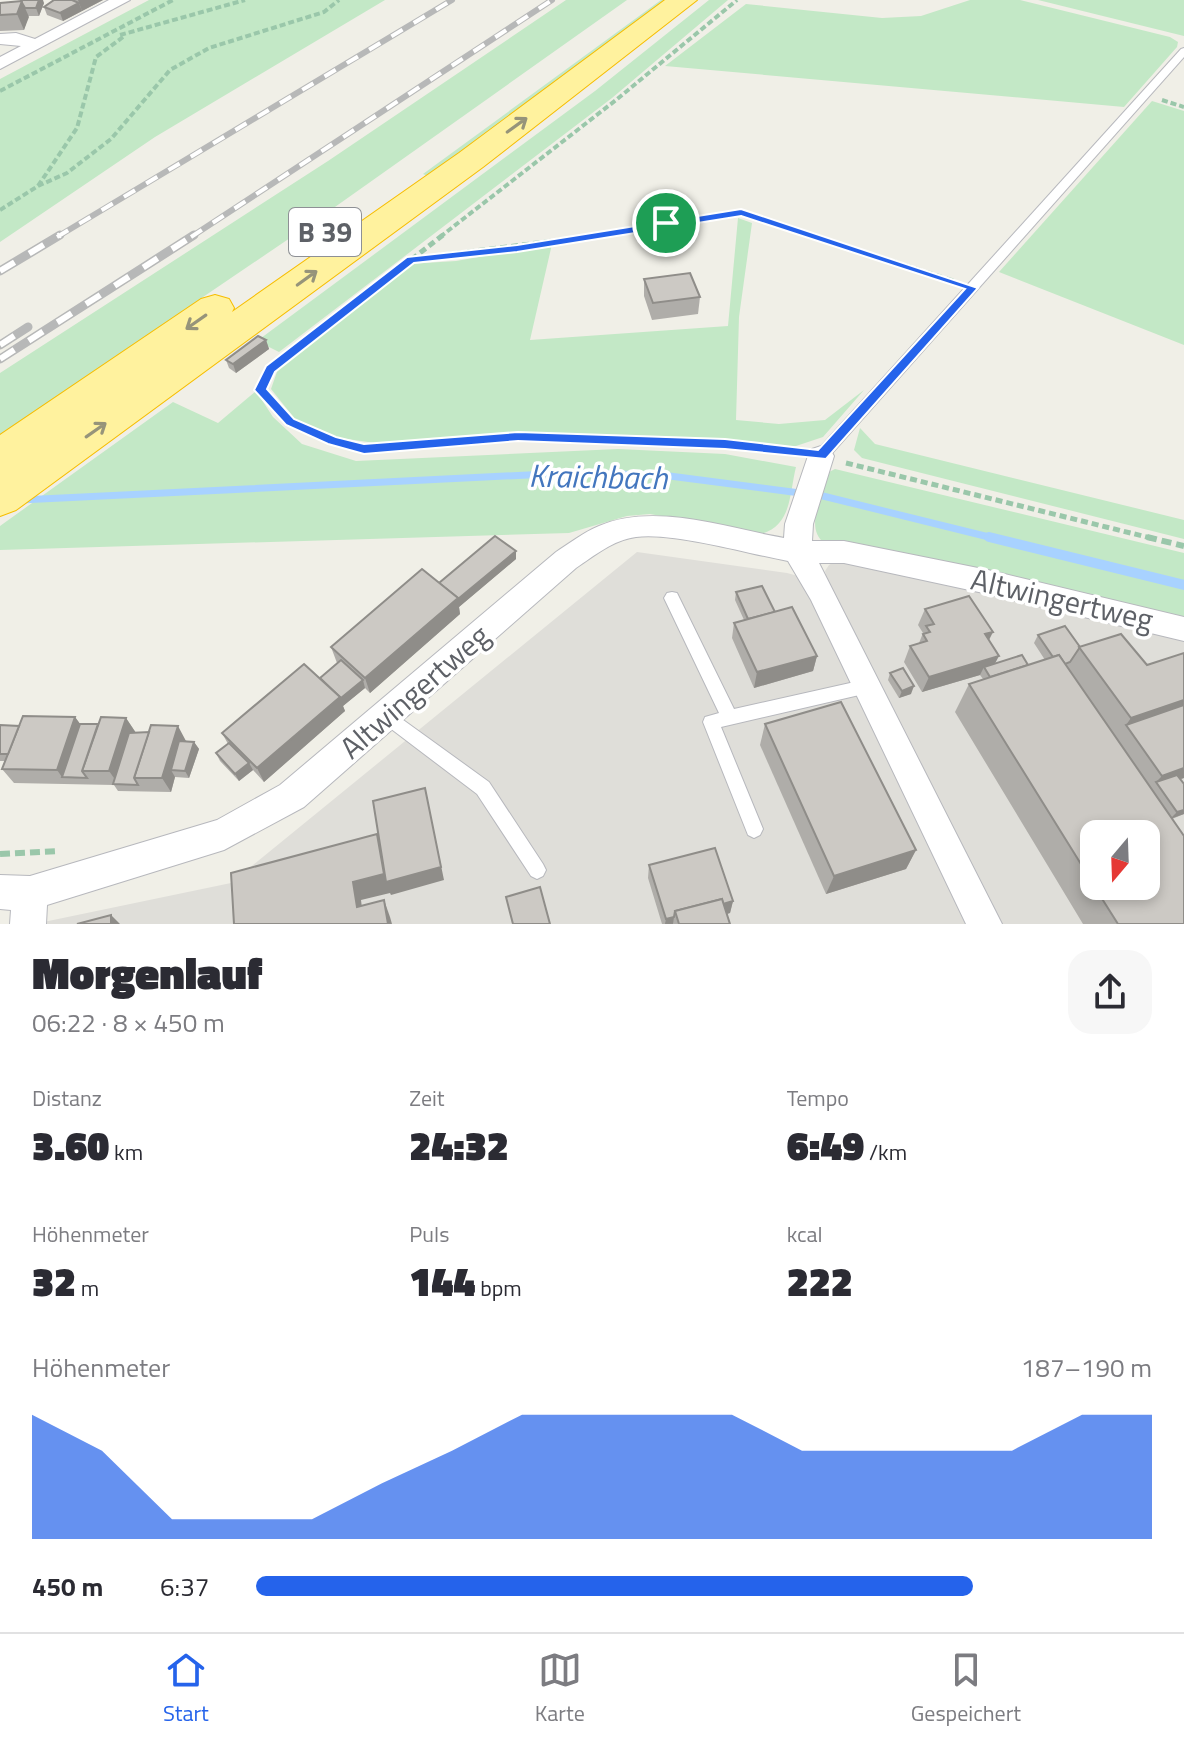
<!DOCTYPE html>
<html lang="de">
<head>
<meta charset="utf-8">
<style>
	body { margin:0; font-family:"Titillium Web",sans-serif; background:#f7f7f7; color:#2b2b33; height:100vh; display:flex; flex-direction:column; font-size:30px; white-space:nowrap }
	* { box-sizing:border-box; margin:0 }
	p { font-size:26px; color:#7c7c81 }
	.icon { flex:none; width:44px; height:44px; fill:none; stroke:currentColor; stroke-width:2; stroke-linecap:round; stroke-linejoin:round }
	.map { position:relative; height:924px; overflow:hidden }
	.details { display:flex; flex-direction:column; background:#fff; flex:1 }
	.details>* { flex:none }
	.needle { width:52px; rotate:199deg }
	.controls { position:absolute; left:1080px; top:820px; display:grid; gap:16px }
	.controls a { display:grid; place-items:center; width:80px; height:80px; border-radius:16px; background:#fff; box-shadow:0 4px 12px #0003; font-size:40px }
	.pin { position:absolute; display:grid; place-items:center; width:68px; height:68px; color:#fff; margin:-34px; border:4px solid #fff; border-radius:50%; box-shadow:0 2px 8px #0007 }
	.round { display:grid; place-items:center; flex:none; width:84px; height:84px; border-radius:24px; background:#f7f7f7 }
	.headline { display:flex; align-items:center; justify-content:space-between; height:136px; padding:0 32px }
	h1 { font-size:44px; font-weight:800; line-height:60px }
	.stats { display:grid; grid-template-columns:repeat(3,1fr); gap:12px; height:136px; padding:8px 32px }
	.stats div { display:grid; align-content:center }
	.stats b { font-size:40px; font-weight:800 }
	.stats small { font-size:22px; font-weight:400 }
	.stats p { font-size:22px }
	.chart { height:224px; padding:16px 32px }
	.chart p { display:flex; justify-content:space-between }
	.chart svg { width:100%; height:144px; margin-top:8px; fill:#2563eb; opacity:.7 }
	ul { padding:0 32px; list-style:none; font-size:26px }
	li { display:grid; grid-template-columns:128px 96px 1fr; align-items:center; height:60px }
	li i { height:20px; border-radius:10px; background:#2563eb }
	.menu { display:flex; justify-content:space-around; align-items:center; height:112px; border-top:2px solid #e1e1e2; background:#fff; font-size:22px; color:#7c7c81 }
	.menu a { display:grid; justify-items:center; gap:4px }
	.menu .selected { color:#2563eb }
	.map>svg:first-child { display:block }
</style>
</head>
<body>
<div class="map">
<svg width="1184" height="924" viewBox="0 0 1184 924">
	<rect width="100%" height="100%" fill="#f0efe7"/>
	<path fill="#dfded9" fill-rule="evenodd" d="M637 552 787 573 828 584 825 571 829 565 839 559 1184 636V924H34L231 883ZM1094 834H1146V886H1094Z"/>
	<g fill="#c3e8c6">
		<polygon points="149,0 385,0 155,137 0,242 0,79"/>
		<polygon points="566,0 627,0 318,219 0,435 0,373 328,161"/>
		<polygon points="661,0 670,0 430,177 423,174"/>
		<polygon points="709,0 728,0 612,98 279,352 257,341 595,91"/>
		<polygon points="970,0 1020,0 1170,37 1178,42 1177,47 1124,107 665,66 746,4 882,18 921,16"/>
		<polygon points="1038,0 1184,0 1184,36"/>
		<polygon points="1152,101 1184,111 1184,345 999,272"/>
		<polygon points="738,218 752,223 739,317 736,420 779,424 825,420 864,390 823,437 793,447 719,440 556,434 449,437 389,445 340,438 295,419 271,389 279,366 409,264 456,261 552,244 530,340 728,326"/>
		<path d="M256 391 273 417 302 444 356 461 618 449 725 454 796 467C789 495 792 525 761 534L650 514 627 516 569 533 0 550V526L173 402 218 423Z"/>
		<polygon points="860,428 875,444 1184,520 1184,539 862,458 854,450"/>
		<path d="M835 469 1184 553V623L825 543C804 530 822 494 827 473Z"/>
	</g>
	<g fill="none" stroke-linecap="round" stroke-linejoin="round">
		<polyline stroke="#a8d2ff" stroke-width="7" points="0,501 568,473 662,475 823,496 997,539"/>
		<polyline stroke="#a8d2ff" stroke-width="10" points="989,537 1184,585"/>
		<defs>
			<g id="service">
				<polygon points="1184,48 1184,57 826,460 816,460 814,456 816,452 1181,49"/>
				<polygon points="672,592 677,593 734,709 868,679 874,681 876,686 874,691 868,693 721,727 763,829 760,835 754,838 748,835 703,722 705,717 719,713 664,598 667,593"/>
				<polygon points="388,709 489,782 543,864 546,870 543,876 537,879 531,876 477,794 382,722 380,717 382,712"/>
			</g>
			<g id="minor">
				<polygon points="109,0 130,0 0,69 0,57 21,46 0,44 0,34 16,33 35,39"/>
				<path d="M821 446 830 449 834 456 813 524 812 541H844L988 570 1184 617V641L988 594 844 563H819L1002 924H966L811 600 788 561C749 554 673 532 636 537 613 540 594 556 576 568L304 807 224 850 47 905 46 924H10L11 910 0 909V875L30 876 217 820 280 785 556 552C570 543 584 532 599 526 655 502 727 528 784 538L785 524 808 456 812 449Z"/>
			</g>
			<polygon id="trunk" points="665,0 697,0 483,167 16,510 0,516 0,435 201,299 215,295 229,299 234,308 232,312 459,153"/>
		</defs>
		<use href="#service" stroke="#b7b8bd" stroke-width="2"/>
		<use href="#minor" stroke="#b7b8bd" stroke-width="2"/>
		<use href="#trunk" stroke="#f7bd00" stroke-width="2"/>
		<g stroke="#9ac7aa" stroke-width="4" stroke-dasharray="6 3" stroke-linecap="butt">
			<polyline points="120,35 245,0"/>
			<polyline points="0,91 173,0"/>
			<polyline points="1162,100 1184,107"/>
			<polyline points="38,186 67,173 111,139 170,70 209,48 324,12 339,0"/>
			<polyline points="0,210 38,186 77,128 96,57 123,37"/>
			<polyline points="440,237 616,100 737,0"/>
			<polyline points="587,237 741,213 816,237"/>
		</g>
		<g stroke="#9ac7aa" stroke-width="5" stroke-dasharray="7 4" stroke-linecap="butt">
			<polyline points="443,235 271,369 260,390 290,422 364,449 518,436 725,444 797,453"/>
			<polyline points="810,235 953,281"/>
			<polyline points="413,259 600,235"/>
			<polyline points="846,463 1155,539"/>
		</g>
		<g stroke="#9ac7aa" stroke-width="6" stroke-dasharray="10 5" stroke-linecap="butt">
			<polyline points="1147,537 1184,546"/>
			<polyline points="0,854 59,851"/>
		</g>
		<use href="#service" fill="#fff" fill-rule="evenodd"/>
		<use href="#minor" fill="#fff" fill-rule="evenodd"/>
		<use href="#trunk" fill="#fff29e" fill-rule="evenodd"/>
		<defs>
			<g id="rail-far1">
				<polyline points="57,237 452,0"/>
				<polyline points="191,237 552,0"/>
			</g>
			<g id="rail">
				<polyline points="0,271 60,235"/>
				<polyline points="0,345 28,327"/>
				<polyline points="0,359 194,235"/>
			</g>
		</defs>
		<use href="#rail-far1" stroke="#b7b8b8" stroke-width="6"/>
		<use href="#rail" stroke="#b7b8b8" stroke-width="9"/>
		<use href="#rail-far1" stroke="#fff" stroke-width="4" stroke-dasharray="13" stroke-linecap="butt"/>
		<use href="#rail" stroke="#fff" stroke-width="6" stroke-dasharray="17" stroke-linecap="butt"/>
	</g>
	<g fill="#afada9">
		<polygon points="54,0 103,0 63,21 47,15 44,7"/>
		<polygon points="0,3 44,3 39,16 28,16 24,30 0,31"/>
		<polygon points="644,279 700,297 698,314 652,320 644,296"/>
		<polygon points="266,340 269,349 236,373 229,368 226,360"/>
		<polygon points="516,551 516,559 459,607 460,614 370,693 365,688 343,706 345,711 264,782 253,770 239,781 220,761 216,753 228,744 222,733 320,678 337,663 331,647 439,583"/>
		<polygon points="736,592 775,612 817,656 813,671 754,688 732,638 734,623 744,620 735,600"/>
		<polygon points="925,609 989,641 995,663 1028,665 1045,660 1034,643 1038,635 1147,665 1184,653 1184,778 1180,779 1184,784 1184,814 1172,819 1184,924 1083,924 955,712 969,684 983,679 980,675 922,692 904,662 910,646 919,643 923,633 918,625"/>
		<polygon points="890,673 911,694 899,698 888,680"/>
		<polygon points="75,717 80,724 98,724 126,718 136,733 194,742 199,749 189,778 175,777 171,792 118,791 114,785 14,783 2,769 5,761 0,761 0,725 19,726"/>
		<polygon points="765,724 916,850 906,869 826,894 760,745"/>
		<polygon points="649,865 733,901 730,913 727,914 730,924 662,924 648,878"/>
	</g>
	<g fill="#8f8d89">
		<polygon points="39,0 43,0 44,3 39,16 36,8"/>
		<polygon points="78,0 103,0 82,11"/>
		<polygon points="22,1 29,17 24,30 17,14"/>
		<polygon points="79,3 82,11 63,21 60,13"/>
		<polygon points="266,340 269,349 236,373 233,364"/>
		<polygon points="516,551 516,559 459,607 460,614 370,693 365,678 458,598"/>
		<polygon points="993,632 985,648 985,634"/>
		<polygon points="817,656 813,671 754,688 757,672"/>
		<polygon points="999,656 991,671 984,667 980,675 922,692 929,677"/>
		<polygon points="363,680 365,688 343,706 345,711 264,782 257,768 340,697"/>
		<polygon points="914,686 911,694 899,698 902,691"/>
		<polygon points="1184,700 1184,716 1126,725 1131,718"/>
		<polygon points="75,717 86,732 62,777 57,770"/>
		<polygon points="126,718 136,733 119,785 109,771"/>
		<polygon points="178,726 186,741 177,770 171,770 175,777 171,792 162,778"/>
		<polygon points="194,742 199,749 189,778 185,771"/>
		<polygon points="249,763 253,770 239,781 235,774"/>
		<polygon points="1184,768 1184,778 1159,786 1156,782 1162,776"/>
		<polygon points="425,788 444,880 391,895 390,893 361,900 364,924 357,907 353,882 377,834 384,853"/>
		<polygon points="1184,810 1184,814 1170,819 1177,812"/>
		<polygon points="916,850 906,869 826,894 834,876"/>
		<polygon points="384,900 390,917 392,924 388,924"/>
		<polygon points="733,901 730,913 690,924 677,916"/>
		<polygon points="111,915 120,924 111,924"/>
		<polygon points="674,917 673,924 665,924 666,919"/>
	</g>
	<g fill="#ccc9c4" stroke="#8f8d89" stroke-width="2">
		<polygon points="22,0 39,0 36,8 25,8 21,1"/>
		<polygon points="54,0 72,0 79,3 60,13 44,7"/>
		<polygon points="22,1 17,14 0,15 0,3"/>
		<polygon points="690,273 700,297 653,303 644,279"/>
		<polygon points="258,336 266,340 233,364 226,360"/>
		<polygon points="495,536 516,551 458,599 458,598 439,583"/>
		<polygon points="422,569 458,598 365,678 331,647"/>
		<polygon points="762,586 775,612 748,619 736,592"/>
		<polygon points="969,596 993,632 985,634 999,656 929,677 910,646 927,641 923,634 930,632 926,626 934,624 925,609"/>
		<polygon points="792,607 817,656 757,672 734,623"/>
		<polygon points="1065,626 1080,647 1070,662 1065,664 1059,655 1053,657 1038,635"/>
		<polygon points="1121,634 1147,665 1184,653 1184,700 1131,718 1079,647"/>
		<polygon points="1022,655 1028,665 990,677 984,667"/>
		<polygon points="1059,655 1184,836 1184,924 1118,924 1094,886 1146,886 1146,834 1094,834 1094,885 969,684"/>
		<polygon points="341,660 363,680 341,698 320,678"/>
		<polygon points="304,664 340,697 257,768 222,733"/>
		<polygon points="903,668 914,686 902,691 890,673"/>
		<polygon points="841,702 916,850 834,876 765,724"/>
		<polygon points="1184,705 1184,768 1162,776 1126,725"/>
		<polygon points="23,716 75,717 57,770 2,769"/>
		<polygon points="101,717 126,718 109,771 82,771"/>
		<polygon points="80,724 98,724 82,771 87,778 62,777"/>
		<polygon points="0,725 19,726 8,754 0,754"/>
		<polygon points="151,725 178,726 162,778 134,778"/>
		<polygon points="149,732 134,778 138,785 113,784 129,733"/>
		<polygon points="179,741 194,742 185,771 171,770"/>
		<polygon points="229,743 249,763 235,774 216,753"/>
		<polygon points="1177,775 1184,784 1184,810 1177,812 1156,782"/>
		<polygon points="425,788 441,867 386,882 373,801"/>
		<polygon points="377,834 384,874 353,882 357,907 384,900 388,924 234,924 231,873"/>
		<polygon points="715,848 733,901 723,904 722,899 675,911 674,917 666,919 649,865"/>
		<polygon points="540,887 550,924 513,924 506,897"/>
		<polygon points="722,899 730,924 679,924 675,911"/>
		<polygon points="111,915 111,924 77,924"/>
	</g>
	<defs><path id="oneway-shaft" d="M-6 0H5M1.5-3L5.5 0L1.5 3" fill="none" stroke-width="1.6" stroke-linecap="round" stroke-linejoin="round" transform="scale(2)"/></defs>
	<g stroke="#96947a">
		<use href="#oneway-shaft" transform="translate(517 125) rotate(-36)"/>
		<use href="#oneway-shaft" transform="translate(307 278) rotate(-36)"/>
		<use href="#oneway-shaft" transform="translate(196 322) rotate(145)"/>
		<use href="#oneway-shaft" transform="translate(96 430) rotate(-35)"/>
	</g>
	<path fill="#2563eb" stroke="#fff" stroke-width="2" fill-rule="evenodd" d="M741 209 978 288 826 459 725 449 518 441 364 454 328 444 286 425 254 390 266 366 407 257 517 245ZM741 216 965 289 818 450 725 439 518 432 364 444 336 437 294 419 267 389 275 372 414 263 517 252Z"/>
	<g text-anchor="middle" stroke-width="7" stroke-linejoin="round" paint-order="stroke">
		<rect fill="#fff" stroke="#8e9095" stroke-width="2" x="289" y="208" width="72" height="48" rx="6"/>
		<g font-size="28" font-weight="bold" fill="#5e6167">
			<text x="325" y="242">B 39</text>
		</g>
		<g font-size="30" fill="#5e6167" stroke="#fff">
			<text transform="translate(1062 600) rotate(13)" y="10">Altwingertweg</text>
			<text transform="translate(415 692) rotate(-41)" y="10">Altwingertweg</text>
		</g>
		<g font-size="32" font-style="italic" fill="#4376be" stroke="#fff">
			<text transform="translate(598 477) rotate(1)" y="11">Kraichbach</text>
		</g>
	</g>
</svg>
<div class="controls">
<a><svg class="needle" viewBox="-14 -14 28 28"><path d="M0-13l5 13h-10z" fill="#e53935"/><path d="M0 13l5-13h-10z" fill="#7c7c81"/></svg></a>
</div>
<div class="pin" style="left:666px;top:223px;background:#1e9e55"><svg class="icon" aria-label="arrive" viewBox="0 0 24 24"><path d="M6 21V4h12l-3 4 3 4H6"/></svg></div>
</div>
<section class="details">
<div class="headline"><div><h1>Morgenlauf</h1><p>06:22 · 8 × 450 m</p></div><a class="round"><svg class="icon" aria-label="share" viewBox="0 0 24 24"><path d="M12 15V3M7 8l5-5 5 5M5 13v7h14v-7"/></svg></a></div>
<div class="stats">
<div><p>Distanz</p><b>3.60<small> km</small></b></div>
<div><p>Zeit</p><b>24:32</b></div>
<div><p>Tempo</p><b>6:49<small> /km</small></b></div>
</div>
<div class="stats">
<div><p>Höhenmeter</p><b>32<small> m</small></b></div>
<div><p>Puls</p><b>144<small> bpm</small></b></div>
<div><p>kcal</p><b>222</b></div>
</div>
<div class="chart"><p><span>Höhenmeter</span>187–190 m</p>
<svg viewBox="0 0 160 44" preserveAspectRatio="none"><path d="M0 44V6L10 17L20 38L30 38L40 38L50 27L60 17L70 6L80 6L90 6L100 6L110 17L120 17L130 17L140 17L150 6L160 6V44z"/></svg>
</div>
<ul>
<li><b>450 m</b>6:37<i style="width:80%"></i></li>
</ul>
</section>
<nav class="menu">
<a class="selected"><svg class="icon" aria-label="home" viewBox="0 0 24 24"><path d="M3 11l9-7 9 7M6 9v11h12V9"/></svg>Start</a>
<a><svg class="icon" aria-label="map" viewBox="0 0 24 24"><path d="M3 6l6-2 6 2 6-2v14l-6 2-6-2-6 2zM9 4v14M15 6v14"/></svg>Karte</a>
<a><svg class="icon" aria-label="saved" viewBox="0 0 24 24"><path d="M7 4h10v16l-5-4-5 4z"/></svg>Gespeichert</a>
</nav>
</body>
</html>
